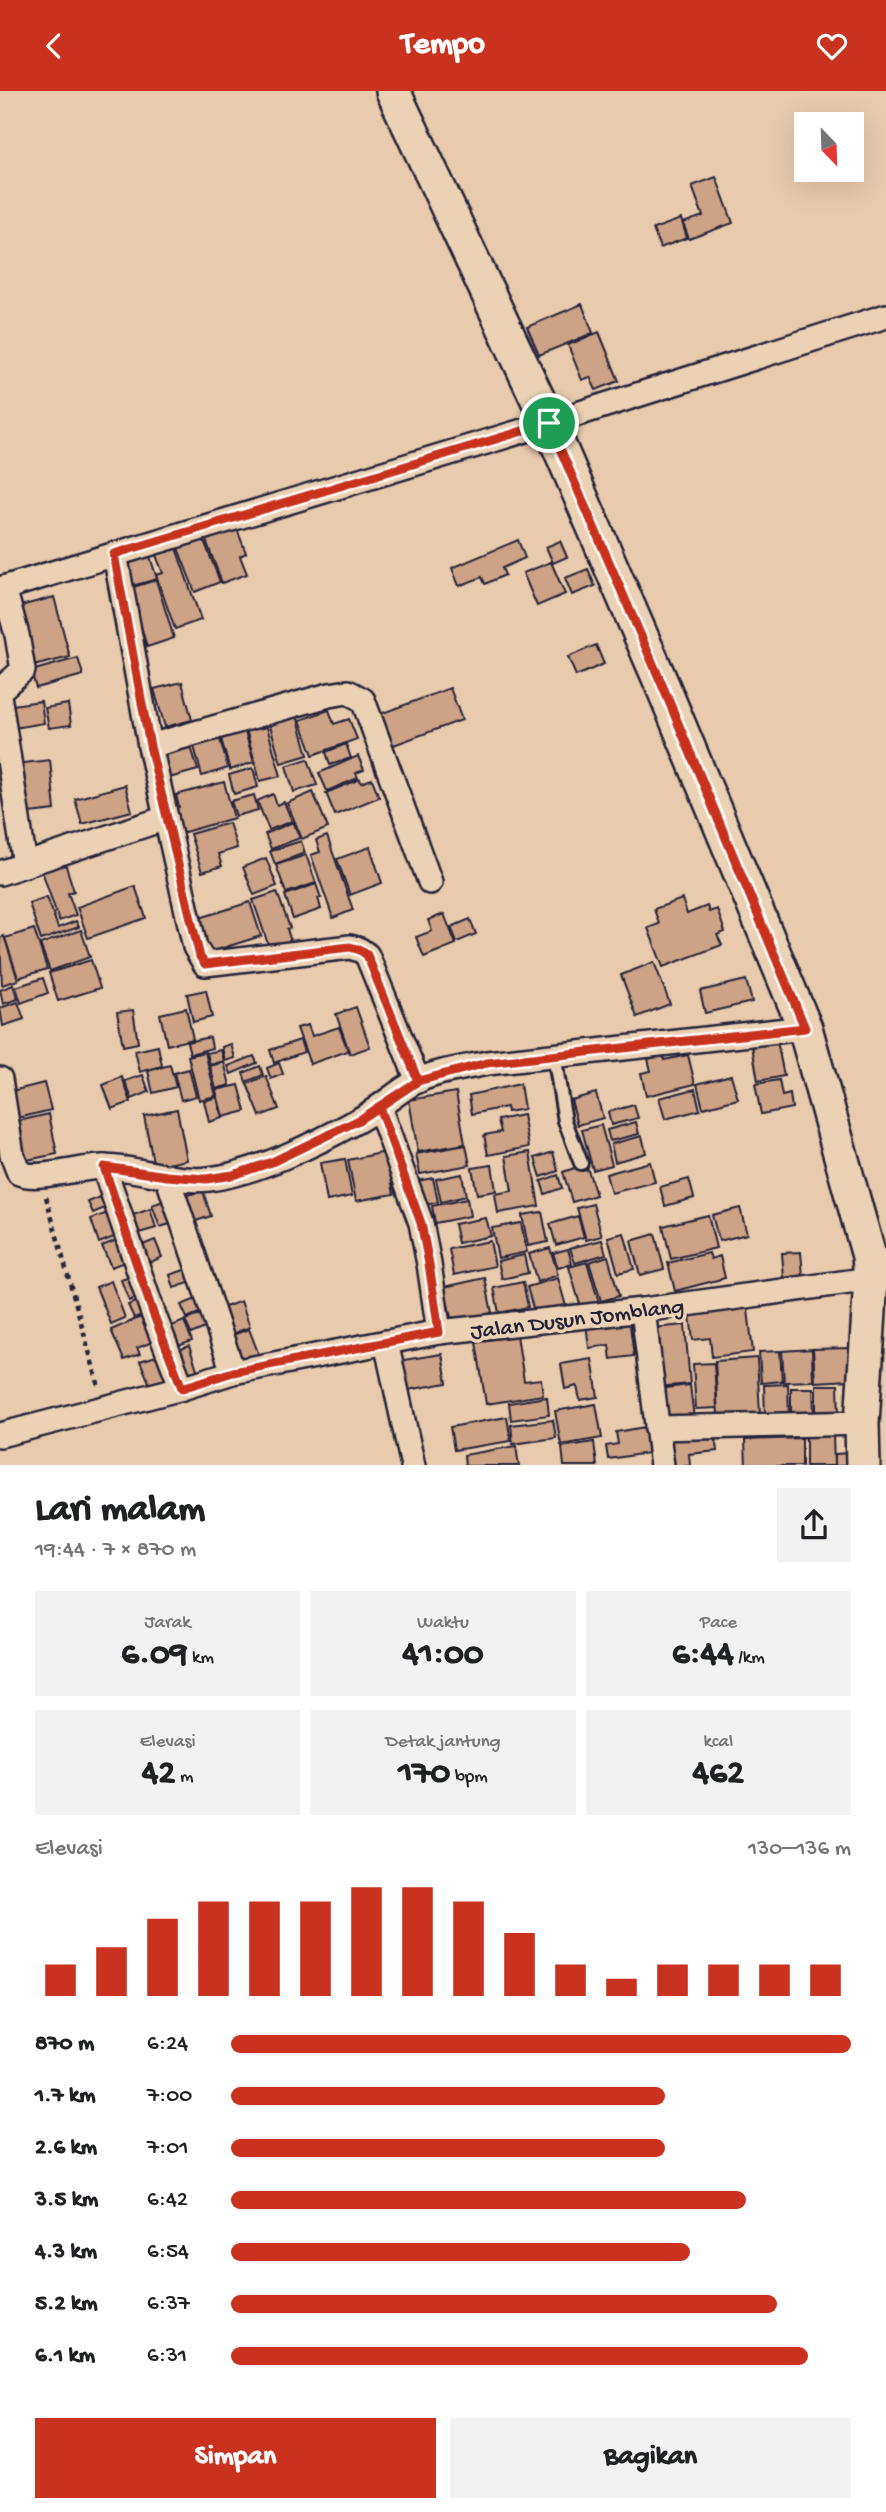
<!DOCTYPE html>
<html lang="id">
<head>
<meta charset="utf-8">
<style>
	body { margin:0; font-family:"Gochi Hand",sans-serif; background:#f2f2f2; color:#202124; height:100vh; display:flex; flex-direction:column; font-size:26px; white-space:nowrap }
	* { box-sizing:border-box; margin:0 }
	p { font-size:23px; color:#757577 }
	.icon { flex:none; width:38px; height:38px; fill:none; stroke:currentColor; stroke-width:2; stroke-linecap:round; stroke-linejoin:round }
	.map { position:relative; height:1374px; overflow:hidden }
	.drawer { display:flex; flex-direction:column; background:#fff; flex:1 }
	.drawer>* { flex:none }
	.needle { width:46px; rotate:157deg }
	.fabs { position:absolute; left:794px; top:21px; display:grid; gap:14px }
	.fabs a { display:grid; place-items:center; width:70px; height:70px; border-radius:0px; background:#fff; box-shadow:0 7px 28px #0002; font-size:35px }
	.pin { position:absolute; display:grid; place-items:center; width:60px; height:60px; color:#fff; margin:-30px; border:4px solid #fff; border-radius:50%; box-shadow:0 2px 7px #0007 }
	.round { display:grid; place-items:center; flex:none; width:74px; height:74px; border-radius:0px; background:#f2f2f2 }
	.headline { display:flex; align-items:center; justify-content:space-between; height:119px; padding:0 35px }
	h1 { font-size:38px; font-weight:700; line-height:52px }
	.stats { display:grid; grid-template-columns:repeat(3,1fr); gap:10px; height:119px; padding:7px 35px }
	.stats div { display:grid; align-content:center; border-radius:0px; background:#f2f2f2; text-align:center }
	.stats b { font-size:35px; font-weight:700 }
	.stats small { font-size:19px; font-weight:400 }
	.stats p { font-size:19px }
	.chart { height:196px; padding:14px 35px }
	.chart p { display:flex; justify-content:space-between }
	.chart svg { width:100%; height:126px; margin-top:7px; stroke:#c8321e; stroke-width:6 }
	.primary-button { display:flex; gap:14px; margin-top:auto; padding:14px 35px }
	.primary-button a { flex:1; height:80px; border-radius:0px; background:#c8321e; color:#fff; font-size:28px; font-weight:700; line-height:80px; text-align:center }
	.primary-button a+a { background:#f2f2f2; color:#202124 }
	ul { padding:0 35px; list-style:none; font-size:23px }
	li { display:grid; grid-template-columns:112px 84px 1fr; align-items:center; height:52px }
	li i { height:18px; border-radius:9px; background:#c8321e }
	header { display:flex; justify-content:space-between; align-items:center; height:91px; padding:0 35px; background:#c8321e; color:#fff; font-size:32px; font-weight:700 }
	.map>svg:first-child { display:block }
</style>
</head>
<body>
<header><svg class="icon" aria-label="back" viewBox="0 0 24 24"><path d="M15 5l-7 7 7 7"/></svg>Tempo<svg class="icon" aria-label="heart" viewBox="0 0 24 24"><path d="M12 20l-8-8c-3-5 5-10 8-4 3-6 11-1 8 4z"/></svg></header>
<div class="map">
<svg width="886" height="1375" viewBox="0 0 886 1375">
	<rect width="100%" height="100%" fill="#e8caac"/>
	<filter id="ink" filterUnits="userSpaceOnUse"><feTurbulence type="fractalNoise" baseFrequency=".0143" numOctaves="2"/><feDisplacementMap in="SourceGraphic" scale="14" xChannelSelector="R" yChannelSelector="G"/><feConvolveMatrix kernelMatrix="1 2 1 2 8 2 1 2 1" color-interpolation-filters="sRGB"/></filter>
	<g filter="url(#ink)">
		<g fill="#cea285" stroke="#22223b" stroke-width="2">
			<polygon points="716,86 733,132 689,148 683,132 703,125 692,95"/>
			<polygon points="681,128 687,147 660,157 653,138"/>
			<polygon points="582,213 593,242 539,264 527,236"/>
			<polygon points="599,241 619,290 596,299 590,286 582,289 568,254"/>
			<polygon points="237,438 246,462 240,465 247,483 222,492 206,449"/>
			<polygon points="203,447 220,491 195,501 178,457"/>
			<polygon points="518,449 525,467 502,477 505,484 485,493 482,486 459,495 452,477"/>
			<polygon points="560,450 567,466 553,472 546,456"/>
			<polygon points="176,457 201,529 175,538 156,484 163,482 156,464"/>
			<polygon points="149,462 157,488 132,495 125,469"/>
			<polygon points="551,471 565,503 537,515 523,482"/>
			<polygon points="588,478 595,495 572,504 565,487"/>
			<polygon points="156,489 174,547 147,556 130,497"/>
			<polygon points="54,506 70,566 29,576 13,517"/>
			<polygon points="596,554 604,573 576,585 568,566"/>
			<polygon points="78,567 83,584 36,597 31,580"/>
			<polygon points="182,591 192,629 165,636 154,598"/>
			<polygon points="450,597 462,629 391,655 380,623"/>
			<polygon points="41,610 44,632 8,638 5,615"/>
			<polygon points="68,613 71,634 49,637 45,617"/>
			<polygon points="329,619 334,633 349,628 357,648 313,664 300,629"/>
			<polygon points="296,621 308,664 281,672 268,628"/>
			<polygon points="255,628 258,638 267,636 281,685 260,690 244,631"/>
			<polygon points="243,634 254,671 230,679 219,641"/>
			<polygon points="218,641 228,677 202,685 192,648"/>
			<polygon points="189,649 198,679 162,689 154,659"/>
			<polygon points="346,653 351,667 330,674 326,661"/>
			<polygon points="358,665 364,679 356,682 358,687 327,700 319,682"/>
			<polygon points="308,668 317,694 294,701 286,675"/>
			<polygon points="50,669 55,719 21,723 15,673"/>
			<polygon points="253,677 258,696 234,703 229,684"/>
			<polygon points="360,688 361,692 372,688 379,706 335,724 326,702"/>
			<polygon points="224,691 234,727 174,744 167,720 179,716 176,704"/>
			<polygon points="125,694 132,720 82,733 75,708"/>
			<polygon points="313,701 328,737 302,748 287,712"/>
			<polygon points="273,703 277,714 284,711 292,730 269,739 257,710"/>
			<polygon points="254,704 258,719 236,725 231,710"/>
			<polygon points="293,731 300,747 271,758 265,743"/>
			<polygon points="229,732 237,757 218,763 222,775 202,781 190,743"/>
			<polygon points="327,745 353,819 333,827 311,764 320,761 316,749"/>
			<polygon points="301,750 305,762 275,773 270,760"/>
			<polygon points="370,756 382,792 350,804 337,768"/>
			<polygon points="306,764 316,792 286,802 276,774"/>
			<polygon points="63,766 74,800 68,802 76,824 59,830 40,774"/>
			<polygon points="266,767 277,795 254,804 243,776"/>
			<polygon points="316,793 321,807 318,807 321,818 293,828 285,804"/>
			<polygon points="135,795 146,827 88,847 77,816"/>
			<polygon points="277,801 290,837 287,838 291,851 270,859 253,809"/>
			<polygon points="47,806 58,837 76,830 79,836 41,849 29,812"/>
			<polygon points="682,808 687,823 707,815 709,821 717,818 725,841 717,844 722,854 663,876 648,837 659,833 654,818"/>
			<polygon points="250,811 261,845 207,862 197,828"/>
			<polygon points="444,823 456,853 424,866 416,846 432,840 428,829"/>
			<polygon points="470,828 476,843 457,851 451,836"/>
			<polygon points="34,838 47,878 18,887 5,847"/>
			<polygon points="81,839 90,866 50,880 40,853"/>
			<polygon points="4,845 18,889 2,894 0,847"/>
			<polygon points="91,869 100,897 58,910 49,882"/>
			<polygon points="654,871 670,913 637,926 621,884"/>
			<polygon points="43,887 48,902 21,912 16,896"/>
			<polygon points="746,889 752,911 705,922 700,900"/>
			<polygon points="13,894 18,908 3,913 0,899"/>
			<polygon points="206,899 212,926 193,931 187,903"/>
			<polygon points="18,911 24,928 3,935 0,917"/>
			<polygon points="356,916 370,956 350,963 336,923"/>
			<polygon points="186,917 193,948 167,954 160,923"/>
			<polygon points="133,919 138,952 123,955 117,921"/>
			<polygon points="308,934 312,945 339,936 348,960 310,973 297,937"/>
			<polygon points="776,945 784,985 758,990 751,949"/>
			<polygon points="210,946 212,957 190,963 187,951"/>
			<polygon points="300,949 304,961 274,972 270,959"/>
			<polygon points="231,953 235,967 225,970 222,956"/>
			<polygon points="158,955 162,975 140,981 135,960"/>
			<polygon points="221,959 224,970 210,974 207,962"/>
			<polygon points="205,961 216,1005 199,1009 188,965"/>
			<polygon points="663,964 664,969 688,964 695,993 646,1005 641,982 651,980 648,968"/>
			<polygon points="254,965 257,972 231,983 228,975"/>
			<polygon points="224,971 230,994 216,998 210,975"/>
			<polygon points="279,972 283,983 271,988 267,977"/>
			<polygon points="170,974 176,996 153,1002 148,980"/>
			<polygon points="260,975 263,984 246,991 243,982"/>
			<polygon points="189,978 196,1005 181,1009 174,982"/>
			<polygon points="143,984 149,1001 132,1008 125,990"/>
			<polygon points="731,984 738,1008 703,1017 697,993"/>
			<polygon points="266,985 279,1018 260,1025 247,993"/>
			<polygon points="122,986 131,1011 112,1018 103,994"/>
			<polygon points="779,989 782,1005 790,1003 792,1017 761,1023 755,993"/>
			<polygon points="44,992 51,1019 14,1028 8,1001"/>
			<polygon points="520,993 524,1018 507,1021 506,1016 472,1023 469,1004"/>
			<polygon points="239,994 246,1020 223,1026 216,999"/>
			<polygon points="695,998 700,1019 665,1028 659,1007"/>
			<polygon points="456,1001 465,1053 418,1061 409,1009"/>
			<polygon points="596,1002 603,1027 578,1034 571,1009"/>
			<polygon points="217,1006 222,1027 209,1031 204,1010"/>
			<polygon points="634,1014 638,1027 611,1034 608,1021"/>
			<polygon points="177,1018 187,1069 154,1076 144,1025"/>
			<polygon points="49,1023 57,1063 22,1070 14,1031"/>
			<polygon points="523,1024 529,1056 488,1064 484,1044 501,1041 498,1029"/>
			<polygon points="636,1031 639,1043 610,1050 607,1039"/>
			<polygon points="601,1034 612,1074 593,1079 582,1039"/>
			<polygon points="642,1045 646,1062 615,1071 611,1053"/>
			<polygon points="466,1054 470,1074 420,1083 416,1063"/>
			<polygon points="386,1061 394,1103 356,1110 348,1069"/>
			<polygon points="530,1061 539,1115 498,1122 495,1103 512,1100 506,1065"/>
			<polygon points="553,1061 558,1080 541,1086 535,1067"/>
			<polygon points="345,1068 352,1105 327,1110 320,1072"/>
			<polygon points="650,1071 655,1091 611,1102 606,1083"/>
			<polygon points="586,1073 596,1104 572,1111 563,1081"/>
			<polygon points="492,1074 496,1100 477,1103 472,1077"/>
			<polygon points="462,1083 466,1105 441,1111 436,1088"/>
			<polygon points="558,1084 562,1097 545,1103 541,1090"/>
			<polygon points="433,1087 438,1111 422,1115 417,1090"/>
			<polygon points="689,1088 694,1107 665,1115 660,1096"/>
			<polygon points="203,1100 211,1125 187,1133 179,1106"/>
			<polygon points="108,1103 112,1114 93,1122 88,1111"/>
			<polygon points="171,1107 177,1124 168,1127 170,1133 160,1136 152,1114"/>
			<polygon points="467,1108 470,1125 435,1132 432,1115"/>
			<polygon points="593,1113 602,1145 586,1149 577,1117"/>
			<polygon points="740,1117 747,1143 719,1150 712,1124"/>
			<polygon points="150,1118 156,1137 139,1142 133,1124"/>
			<polygon points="113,1120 122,1143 99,1152 91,1128"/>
			<polygon points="542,1121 548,1151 528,1155 522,1124"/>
			<polygon points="708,1124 716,1157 671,1168 663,1135"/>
			<polygon points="578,1125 584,1146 556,1154 550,1133"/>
			<polygon points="486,1127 491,1145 458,1152 454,1133"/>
			<polygon points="521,1132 527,1161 498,1167 492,1137"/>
			<polygon points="624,1142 634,1178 618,1182 608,1146"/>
			<polygon points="655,1143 664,1178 640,1184 631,1150"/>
			<polygon points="124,1146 133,1168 111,1176 102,1155"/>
			<polygon points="155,1149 162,1166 142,1175 135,1157"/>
			<polygon points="602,1149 606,1163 575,1172 570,1157"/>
			<polygon points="490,1150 495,1175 454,1184 449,1158"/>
			<polygon points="550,1157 558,1184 537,1191 529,1163"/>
			<polygon points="568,1158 572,1173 558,1177 553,1162"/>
			<polygon points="801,1161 803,1185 784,1187 782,1162"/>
			<polygon points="709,1162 711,1168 720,1165 725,1187 675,1200 668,1172"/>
			<polygon points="524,1164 528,1182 502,1188 498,1170"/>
			<polygon points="608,1165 619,1205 601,1210 589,1171"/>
			<polygon points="587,1171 599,1212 581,1217 569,1176"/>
			<polygon points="190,1177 195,1190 174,1197 170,1184"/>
			<polygon points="132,1185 140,1205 129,1210 121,1189"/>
			<polygon points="485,1187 492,1222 452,1231 444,1196"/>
			<polygon points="558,1187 567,1219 536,1228 527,1196"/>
			<polygon points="111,1190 125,1227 111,1233 96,1196"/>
			<polygon points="523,1191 528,1216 499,1222 494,1197"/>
			<polygon points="201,1206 206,1219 187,1227 181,1214"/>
			<polygon points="143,1208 148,1222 134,1227 128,1214"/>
			<polygon points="241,1210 250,1236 224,1246 214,1220"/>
			<polygon points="747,1210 753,1261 712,1266 710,1247 693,1249 689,1216"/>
			<polygon points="206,1221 212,1234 191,1243 185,1229"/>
			<polygon points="141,1226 146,1237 154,1234 160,1248 137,1257 140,1263 124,1269 111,1239"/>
			<polygon points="629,1226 634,1265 611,1268 609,1254 589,1257 586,1232"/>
			<polygon points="184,1230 192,1250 168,1259 160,1240"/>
			<polygon points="685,1234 690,1293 658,1296 653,1237"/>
			<polygon points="249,1238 259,1264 233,1273 224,1247"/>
			<polygon points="517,1244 524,1290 541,1288 543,1304 486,1313 476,1251"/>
			<polygon points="189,1255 199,1284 181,1290 171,1262"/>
			<polygon points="849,1257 850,1289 815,1291 813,1258"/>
			<polygon points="812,1258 813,1290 784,1291 782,1260"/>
			<polygon points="780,1260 782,1290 761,1292 759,1261"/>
			<polygon points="163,1263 176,1291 153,1301 140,1270"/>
			<polygon points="442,1263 447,1292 402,1300 397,1270"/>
			<polygon points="757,1267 760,1323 718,1325 715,1270"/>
			<polygon points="592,1268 598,1306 580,1309 577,1295 565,1298 561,1273"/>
			<polygon points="714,1272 717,1317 696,1318 693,1273"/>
			<polygon points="788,1293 789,1326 765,1328 764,1294"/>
			<polygon points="690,1294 694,1327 657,1330 665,1308 665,1297"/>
			<polygon points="816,1294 838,1294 839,1326 816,1326"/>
			<polygon points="791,1297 813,1297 814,1322 791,1322"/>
			<polygon points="547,1306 549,1324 511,1329 509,1312"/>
			<polygon points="596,1313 602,1347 561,1354 555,1320"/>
			<polygon points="507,1326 511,1350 454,1359 450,1336"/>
			<polygon points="553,1329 556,1347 513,1353 511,1334"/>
			<polygon points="651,1335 655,1361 608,1368 606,1355 618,1353 616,1341"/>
			<polygon points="715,1342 717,1360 689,1363 690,1375 668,1375 665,1348"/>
			<polygon points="833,1344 834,1375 806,1375 806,1345"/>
			<polygon points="802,1347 802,1375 746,1375 745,1349"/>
			<polygon points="594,1351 597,1375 564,1375 562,1356"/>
			<polygon points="516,1355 519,1375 465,1375 464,1364"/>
			<polygon points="849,1362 850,1375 835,1375 835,1363"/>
		</g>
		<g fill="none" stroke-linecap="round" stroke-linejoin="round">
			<defs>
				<polyline id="lane" points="554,964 565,1030 581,1072"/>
				<g id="street">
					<polyline points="115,463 150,655 195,856 205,873 350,856 360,859 367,864 418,990"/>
					<polyline points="0,498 549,332 886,225"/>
					<polyline points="0,599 23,579 17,544 4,497"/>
					<polyline points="0,610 25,774"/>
					<polyline points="150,655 329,604 348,601 363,609 430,791"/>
					<polyline points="0,782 166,727"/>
					<path d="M0 988 12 1064 19 1082C37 1090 80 1076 103 1076 138 1076 174 1092 209 1088 254 1083 318 1052 357 1030 378 1019 395 1002 415 991 436 980 464 977 487 972L805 937"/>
					<polyline points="379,1016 421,1132 429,1173 439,1241"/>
					<polyline points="104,1076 153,1222 182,1297"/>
					<polyline points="167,1085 233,1281"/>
					<polyline points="643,1219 662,1375"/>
					<polyline points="386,1251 413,1375"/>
					<polyline points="657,1337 862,1332"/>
					<polyline points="0,1344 182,1297 233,1281 439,1241 643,1219 871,1188"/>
				</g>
				<polyline id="secondary" points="393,0 549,332 663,596 805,937 869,1165 871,1188 862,1332 863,1375"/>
			</defs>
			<use href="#lane" stroke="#22223b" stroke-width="18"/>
			<use href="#street" stroke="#22223b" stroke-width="28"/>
			<use href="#secondary" stroke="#22223b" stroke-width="38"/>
			<polyline stroke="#22223b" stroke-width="4.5" stroke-dasharray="5 5" stroke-linecap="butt" points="46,1106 99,1296"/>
			<use href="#lane" stroke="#ecd2b4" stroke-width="12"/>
			<use href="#street" stroke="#ecd2b4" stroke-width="23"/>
			<use href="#secondary" stroke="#ecd2b4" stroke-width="33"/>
		</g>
	</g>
	<g fill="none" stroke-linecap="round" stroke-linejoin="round" filter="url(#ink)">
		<defs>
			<polyline id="route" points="549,332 114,463 150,655 200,866 205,873 350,856 360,859 367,864 418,990 357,1030 272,1071 233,1084 206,1088 167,1085 104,1076 153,1222 182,1297 233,1281 439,1241 429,1173 421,1132 379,1016 418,990 487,972 805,937 663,596 549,332"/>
		</defs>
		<use href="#route" stroke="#fff" stroke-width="14"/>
		<use href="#route" stroke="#c8321e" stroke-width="9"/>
	</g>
	<g text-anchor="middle" stroke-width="7" stroke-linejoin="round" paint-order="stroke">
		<g font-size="23" fill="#22223b" stroke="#ecd2b4">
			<text transform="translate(577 1226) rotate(-7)" y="8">Jalan Dusun Jomblang</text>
		</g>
	</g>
</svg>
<div class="fabs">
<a><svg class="needle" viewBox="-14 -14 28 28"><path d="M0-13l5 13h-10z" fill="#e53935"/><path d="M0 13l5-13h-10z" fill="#757577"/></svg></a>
</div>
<div class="pin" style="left:549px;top:332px;background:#1e9e55"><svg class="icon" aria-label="arrive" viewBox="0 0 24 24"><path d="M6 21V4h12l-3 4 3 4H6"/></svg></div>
</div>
<section class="drawer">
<div class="headline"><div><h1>Lari malam</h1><p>19:44 · 7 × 870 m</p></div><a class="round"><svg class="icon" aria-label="share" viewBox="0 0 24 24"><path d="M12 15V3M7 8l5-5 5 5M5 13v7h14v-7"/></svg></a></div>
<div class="stats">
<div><p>Jarak</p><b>6.09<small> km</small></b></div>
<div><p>Waktu</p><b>41:00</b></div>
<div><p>Pace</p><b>6:44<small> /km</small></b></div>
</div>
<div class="stats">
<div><p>Elevasi</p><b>42<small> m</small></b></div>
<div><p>Detak jantung</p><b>170<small> bpm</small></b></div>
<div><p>kcal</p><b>462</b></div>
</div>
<div class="chart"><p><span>Elevasi</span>130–136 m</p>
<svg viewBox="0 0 160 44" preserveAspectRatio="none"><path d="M5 44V33M15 44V27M25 44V17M35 44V11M45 44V11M55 44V11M65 44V6M75 44V6M85 44V11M95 44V22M105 44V33M115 44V38M125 44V33M135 44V33M145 44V33M155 44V33"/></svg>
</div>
<ul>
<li><b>870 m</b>6:24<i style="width:100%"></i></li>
<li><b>1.7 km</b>7:00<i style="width:70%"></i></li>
<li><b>2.6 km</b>7:01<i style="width:70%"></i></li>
<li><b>3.5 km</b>6:42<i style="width:83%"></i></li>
<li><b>4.3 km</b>6:54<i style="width:74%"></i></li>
<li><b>5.2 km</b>6:37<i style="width:88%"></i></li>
<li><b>6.1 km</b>6:31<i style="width:93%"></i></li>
</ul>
<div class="primary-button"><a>Simpan</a><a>Bagikan</a></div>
</section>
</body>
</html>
